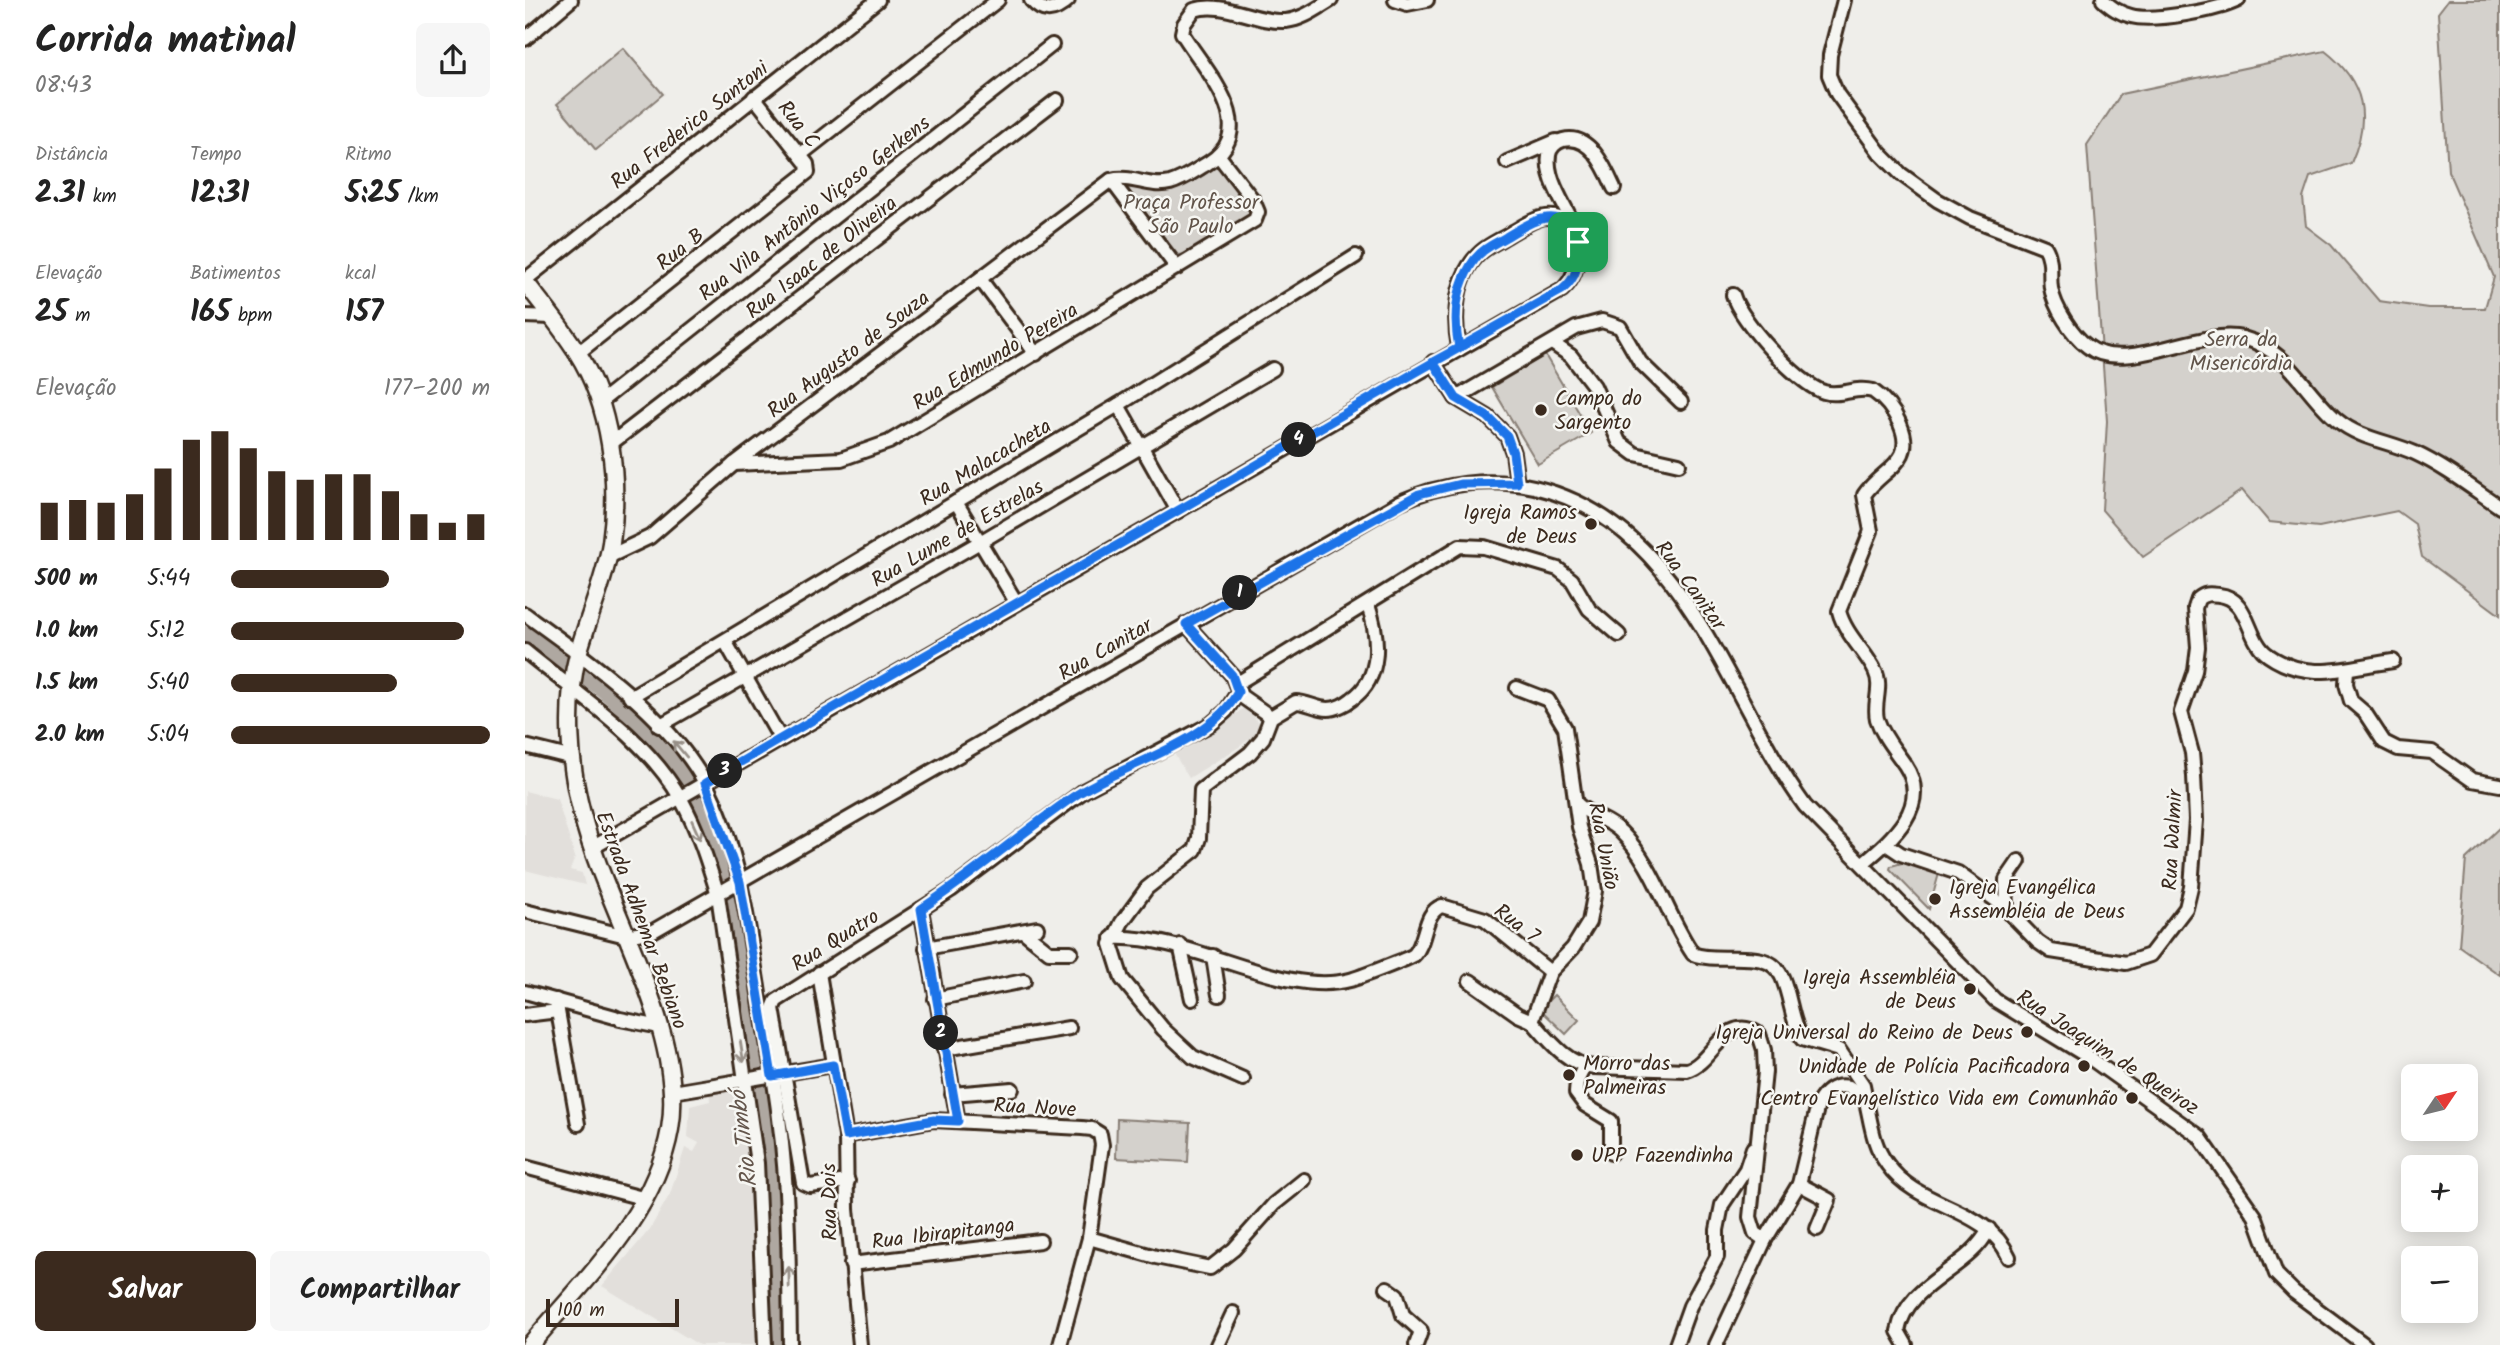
<!DOCTYPE html>
<html lang="pt">
<head>
<meta charset="utf-8">
<style>
	body { margin:0; font-family:Kalam,sans-serif; background:#f6f6f6; color:#222; height:100vh; display:flex; flex-direction:column; font-size:26px; white-space:nowrap }
	* { box-sizing:border-box; margin:0 }
	p { font-size:23px; color:#767676 }
	.icon { flex:none; width:38px; height:38px; fill:none; stroke:currentColor; stroke-width:2; stroke-linecap:round; stroke-linejoin:round }
	.map { position:relative; flex:1; overflow:hidden }
	.panel { display:flex; flex-direction:column; background:#fff; width:525px }
	.panel>* { flex:none }
	.needle { width:46px; rotate:55deg }
	.buttons { position:absolute; left:1876px; top:1064px; display:grid; gap:14px }
	.buttons a { display:grid; place-items:center; width:77px; height:77px; border-radius:10px; background:#fff; box-shadow:0 4px 18px #0003; font-size:35px }
	.scale { position:absolute; left:21px; bottom:18px; width:133px; box-sizing:border-box; padding-left:7px; border:4px solid #3b2a1e; border-top:0; font-size:19px; line-height:24px; white-space:nowrap; color:#3b2a1e; -webkit-text-stroke:5px #f6f6f2; paint-order:stroke }
	.pin { position:absolute; display:grid; place-items:center; width:60px; height:60px; color:#fff; margin:-30px; border-radius:14px; box-shadow:0 4px 10px #0006 }
	.km { position:absolute; width:35px; height:35px; margin:-18px; border-radius:50%; background:#222; color:#fff; font-size:19px; line-height:35px; text-align:center }
	.round { display:grid; place-items:center; flex:none; width:74px; height:74px; border-radius:10px; background:#f6f6f6 }
	.headline { display:flex; align-items:center; justify-content:space-between; height:119px; padding:0 35px }
	h1 { font-size:38px; font-weight:600; line-height:52px }
	.stats { display:grid; grid-template-columns:repeat(3,1fr); gap:10px; height:119px; padding:7px 35px }
	.stats div { display:grid; align-content:center }
	.stats b { font-size:30px; font-weight:600 }
	.stats small { font-size:19px; font-weight:400 }
	.stats p { font-size:19px }
	.chart { height:196px; padding:14px 35px }
	.chart p { display:flex; justify-content:space-between }
	.chart svg { width:100%; height:126px; margin-top:7px; stroke:#3b2a1e; stroke-width:6 }
	.cta { display:flex; gap:14px; margin-top:auto; padding:14px 35px }
	.cta a { flex:1; height:80px; border-radius:10px; background:#3b2a1e; color:#fff; font-size:28px; font-weight:600; line-height:80px; text-align:center }
	.cta a+a { background:#f6f6f6; color:#222 }
	ul { padding:0 35px; list-style:none; font-size:23px }
	li { display:grid; grid-template-columns:112px 84px 1fr; align-items:center; height:52px }
	li i { height:18px; border-radius:9px; background:#3b2a1e }
	main { display:flex; flex:1; min-height:0 }
	.map>svg:first-child { display:block }
</style>
</head>
<body>
<main>
<section class="panel">
<div class="headline"><div><h1>Corrida matinal</h1><p>08:43</p></div><a class="round"><svg class="icon" aria-label="share" viewBox="0 0 24 24"><path d="M12 15V3M7 8l5-5 5 5M5 13v7h14v-7"/></svg></a></div>
<div class="stats">
<div><p>Distância</p><b>2.31<small> km</small></b></div>
<div><p>Tempo</p><b>12:31</b></div>
<div><p>Ritmo</p><b>5:25<small> /km</small></b></div>
</div>
<div class="stats">
<div><p>Elevação</p><b>25<small> m</small></b></div>
<div><p>Batimentos</p><b>165<small> bpm</small></b></div>
<div><p>kcal</p><b>157</b></div>
</div>
<div class="chart"><p><span>Elevação</span>177–200 m</p>
<svg viewBox="0 0 160 44" preserveAspectRatio="none"><path d="M5 44V31M15 44V30M25 44V31M35 44V28M45 44V19M55 44V9M65 44V6M75 44V12M85 44V20M95 44V23M105 44V21M115 44V21M125 44V27M135 44V35M145 44V38M155 44V35"/></svg>
</div>
<ul>
<li><b>500 m</b>5:44<i style="width:61%"></i></li>
<li><b>1.0 km</b>5:12<i style="width:90%"></i></li>
<li><b>1.5 km</b>5:40<i style="width:64%"></i></li>
<li><b>2.0 km</b>5:04<i style="width:100%"></i></li>
</ul>
<div class="cta"><a>Salvar</a><a>Compartilhar</a></div>
</section>
<div class="map">
<svg width="1975" height="1345" viewBox="0 0 1975 1345">
	<rect width="100%" height="100%" fill="#efeeea"/>
	<filter id="ink" filterUnits="userSpaceOnUse"><feTurbulence type="fractalNoise" baseFrequency=".0143" numOctaves="2"/><feDisplacementMap in="SourceGraphic" scale="14" xChannelSelector="R" yChannelSelector="G"/><feConvolveMatrix kernelMatrix="1 2 1 2 8 2 1 2 1" color-interpolation-filters="sRGB"/></filter>
	<g filter="url(#ink)">
		<g fill="#e2dfdb">
			<polygon points="720,707 734,723 734,731 714,747 664,778 648,752 693,728"/>
			<polygon points="0,791 32,799 50,857 45,870 57,873 60,885 0,870"/>
			<polygon points="209,1086 214,1091 226,1161 233,1345 174,1345 77,1286 125,1229 145,1194 160,1148 169,1152 174,1143 163,1137 165,1106 185,1101 184,1090"/>
		</g>
		<g fill="#d4d1cc" stroke="#887e75" stroke-width="2">
			<path d="M1923 0H1975V615L1897 557 1890 524 1872 511 1794 527 1744 522 1717 490 1618 557 1577 510 1582 421 1562 145 1596 94 1800 51C1840 82 1846 118 1826 163L1785 177 1778 198 1781 226 1806 245 1854 301 1903 308H1960L1969 277 1923 171 1913 13Z"/>
			<polygon points="98,48 138,94 71,150 32,104"/>
			<polygon points="696,163 729,205 726,217 664,254 653,255 601,188"/>
			<polygon points="1020,355 1066,433 1013,464 967,387"/>
			<polygon points="1975,827 1975,975 1934,946 1941,859"/>
			<polygon points="1384,861 1415,870 1404,909 1365,869 1366,866"/>
			<polygon points="1029,995 1054,1020 1041,1034 1015,1009"/>
			<polygon points="592,1119 665,1123 663,1162 591,1158"/>
		</g>
		<g fill="none" stroke-linecap="round" stroke-linejoin="round">
			<polyline stroke="#afa8a1" stroke-width="16" points="0,634 77,689 100,709 162,780 191,837 205,897 245,1147 253,1345"/>
			<defs>
				<g id="minor">
					<path d="M506 0C519 15 530 12 543 0"/>
					<polyline points="870,0 882,4 902,0"/>
					<path d="M1319 0 1305 55 1304 75 1312 94 1355 153 1376 174 1412 200 1445 218 1520 247C1528 260 1524 274 1526 288 1529 307 1547 335 1562 346 1599 376 1674 327 1718 338 1764 350 1779 392 1812 420 1835 439 1863 441 1890 453 1920 467 1947 488 1975 507"/>
					<path d="M1578 0C1587 8 1594 13 1606 16 1628 22 1694 10 1713 0"/>
					<polyline points="0,39 46,0"/>
					<polyline points="275,155 473,0"/>
					<polyline points="982,162 1031,141"/>
					<polyline points="586,180 652,268"/>
					<path d="M1051 231C1043 208 1020 180 1024 155 1025 148 1031 142 1038 140 1065 133 1080 168 1089 188"/>
					<polyline points="455,279 511,354"/>
					<polyline points="0,280 353,0"/>
					<path d="M1208 295C1215 321 1274 385 1299 392 1315 397 1331 386 1348 391 1360 399 1369 411 1375 424 1392 463 1357 468 1339 495L1346 531 1314 611C1320 634 1340 651 1350 671 1358 687 1348 703 1352 719 1358 737 1370 750 1380 765 1407 805 1367 839 1338 863"/>
					<polyline points="0,316 27,317"/>
					<polyline points="1027,343 1046,356 1069,386 1094,442 1110,454 1154,464"/>
					<polyline points="53,353 283,172 282,164 229,97"/>
					<polyline points="908,362 931,398 963,417 982,436 988,453 992,483"/>
					<polyline points="931,398 1051,328 1077,321 1095,327 1115,362 1156,402"/>
					<polyline points="75,402 527,45"/>
					<polyline points="593,405 653,511"/>
					<polyline points="84,445 532,100"/>
					<polyline points="209,464 316,459 364,442 730,220 733,212 728,200 694,156"/>
					<polyline points="431,502 491,602"/>
					<path d="M83 557 125 537 209 464 586 180C607 175 624 188 645 183 659 179 671 170 683 163 738 128 679 70 657 33L659 24 669 10C698 0 730 23 761 21 778 19 791 9 806 0"/>
					<path d="M0 614C60 657 145 717 180 783 214 845 222 919 233 987 239 1031 249 1074 254 1118 264 1193 264 1270 265 1345"/>
					<polyline points="661,624 707,675 716,696 746,717"/>
					<polyline points="200,641 255,738"/>
					<path d="M0 651C54 696 120 736 156 799 173 830 183 862 193 895L232 1163 240 1345"/>
					<polyline points="1822,670 1821,684 1826,701 1840,713 1859,742 1873,749 1907,752 1947,780 1975,785"/>
					<polyline points="711,684 935,546 959,547 1033,569 1047,580 1064,609 1094,635"/>
					<polyline points="992,688 1023,700 1040,728 1054,827 1066,864 1070,891 1064,922 1048,948 1025,972 1007,1021"/>
					<polyline points="105,697 593,405 831,256"/>
					<polyline points="134,726 455,542 748,369"/>
					<polyline points="0,746 48,758"/>
					<path d="M1051 803C1064 816 1084 819 1096 832 1130 866 1141 915 1168 954 1195 965 1243 945 1257 977 1266 997 1266 1020 1277 1039L1314 1050 1338 1085 1340 1095"/>
					<path d="M1361 844 1376 854 1433 873 1476 904 1513 942 1526 951 1601 963 1625 955 1661 908 1666 887 1671 820 1669 776 1667 753 1656 712 1670 671 1673 647 1670 608 1673 599C1680 593 1685 594 1694 595 1725 598 1721 640 1743 655 1783 683 1823 667 1868 661"/>
					<path d="M67 848 1037 290C1059 271 1061 222 1028 217 1014 215 999 226 988 232 978 239 965 244 956 252 930 275 928 317 934 348"/>
					<polyline points="396,909 433,1121"/>
					<polyline points="1482,910 1481,880 1494,861"/>
					<path d="M0 911 101 936 128 931 875 502C917 483 964 477 1009 487 1161 523 1200 696 1280 806L1470 1000 1565 1058 1674 1136 1730 1216 1751 1274 1769 1292 1840 1345"/>
					<polyline points="498,931 524,952 546,952"/>
					<path d="M587 938C667 934 755 998 825 980 833 978 885 958 889 955 902 942 898 912 917 906L960 919 1025 972"/>
					<polyline points="655,945 667,999"/>
					<polyline points="401,948 512,928"/>
					<polyline points="688,956 694,995"/>
					<polyline points="294,973 321,1136 322,1209 335,1345"/>
					<polyline points="945,981 993,1015 1007,1021"/>
					<polyline points="0,992 90,1017"/>
					<polyline points="410,999 499,981"/>
					<polyline points="31,1000 53,1124"/>
					<polyline points="0,1015 33,1011"/>
					<polyline points="95,1019 135,1027"/>
					<path d="M1007 1021C1023 1039 1042 1065 1069 1067L1162 1070C1188 1063 1199 1012 1234 1034L1239 1050 1240 1072 1225 1217 1230 1233 1240 1240"/>
					<polyline points="419,1049 544,1028"/>
					<polyline points="1059,1067 1052,1081 1051,1093 1060,1105 1086,1121 1086,1153"/>
					<path d="M718 1079 668 1057 638 1029 597 979 586 944 597 922 622 888 670 850 674 838 676 790 725 753 738 738 746 717 771 702C782 702 792 709 803 709 811 709 821 704 827 699 858 677 854 637 843 605"/>
					<polyline points="148,1092 308,1065"/>
					<polyline points="427,1094 487,1089"/>
					<polyline points="321,1136 409,1120 557,1128 567,1129 575,1134 577,1145 564,1238 535,1345"/>
					<polyline points="0,1167 121,1199"/>
					<polyline points="323,1181 285,1186 278,1183 248,1008 251,1001 426,890 560,790 686,724 701,711 713,692"/>
					<polyline points="1274,1184 1304,1200 1292,1229"/>
					<polyline points="564,1238 631,1257 685,1268 709,1249 749,1204 779,1180"/>
					<polyline points="326,1264 515,1241"/>
					<polyline points="862,1288 872,1295 878,1315 896,1331 891,1345"/>
					<polyline points="693,1345 708,1313"/>
					<polyline points="1151,1345 1165,1306 1192,1257 1192,1230 1197,1205 1221,1169 1228,1148"/>
					<path d="M1191 1345 1240 1240 1274 1184 1293 1104C1300 1091 1309 1084 1324 1087L1340 1097C1346 1121 1347 1144 1362 1164 1394 1210 1461 1205 1484 1257"/>
					<path d="M1381 1345 1373 1331C1382 1282 1444 1270 1464 1229"/>
				</g>
				<path id="major" d="M0 282C18 305 37 328 52 352 86 405 95 481 86 543 80 580 63 617 53 654 40 704 44 765 57 814 80 908 162 1034 145 1129 130 1215 59 1280 5 1345"/>
			</defs>
			<use href="#minor" stroke="#3b2a1e" stroke-width="18"/>
			<use href="#major" stroke="#3b2a1e" stroke-width="21"/>
			<use href="#minor" stroke="#f6f6f2" stroke-width="12"/>
			<use href="#major" stroke="#f6f6f2" stroke-width="16"/>
		</g>
		<defs><path id="oneway-shaft" d="M-6 0H5M1.5-3L5.5 0L1.5 3" fill="none" stroke-width="1.6" stroke-linecap="round" stroke-linejoin="round" transform="scale(1.75)"/></defs>
		<g stroke="#989088">
			<use href="#oneway-shaft" transform="translate(155 749) rotate(-130)"/>
			<use href="#oneway-shaft" transform="translate(171 830) rotate(66)"/>
			<use href="#oneway-shaft" transform="translate(217 1052) rotate(81)"/>
			<use href="#oneway-shaft" transform="translate(264 1277) rotate(-91)"/>
		</g>
	</g>
	<g fill="none" stroke-linecap="round" stroke-linejoin="round" filter="url(#ink)">
		<defs>
			<path id="route" d="M1053 242C1053 263 1054 276 1037 290 993 314 951 339 908 362L931 398 963 417 982 436 988 453 992 483 935 484 894 494 661 624 707 675 713 692C684 745 598 763 548 797 496 833 449 874 396 909L433 1121 409 1120 321 1136 308 1065 247 1076 215 882 180 783C337 690 496 601 654 510 748 456 840 400 934 348 928 317 931 285 950 259 958 248 971 243 981 237 1007 221 1038 201 1053 242"/>
		</defs>
		<use href="#route" stroke="#fff" stroke-width="14"/>
		<use href="#route" stroke="#1a73e8" stroke-width="9"/>
	</g>
	<g fill="#3b2a1e" stroke="#f6f6f2" stroke-width="2.5">
		<circle cx="1016" cy="410" r="7"/>
		<circle cx="1066" cy="524" r="7"/>
		<circle cx="1410" cy="899" r="7"/>
		<circle cx="1445" cy="989" r="7"/>
		<circle cx="1502" cy="1032" r="7"/>
		<circle cx="1559" cy="1066" r="7"/>
		<circle cx="1044" cy="1075" r="7"/>
		<circle cx="1607" cy="1098" r="7"/>
		<circle cx="1052" cy="1155" r="7"/>
	</g>
	<g text-anchor="middle" stroke-width="5" stroke-linejoin="round" paint-order="stroke">
		<g font-size="21" fill="#3b2a1e" stroke="#f6f6f2">
			<text transform="translate(274 124) rotate(52)" y="7">Rua C</text>
			<text transform="translate(164 125) rotate(-38)" y="7">Rua Frederico Santoni</text>
			<text transform="translate(289 208) rotate(-38)" y="7">Rua Vila Antônio Viçoso Gerkens</text>
			<text transform="translate(155 249) rotate(-38)" y="7">Rua B</text>
			<text transform="translate(296 257) rotate(-38)" y="7">Rua Isaac de Oliveira</text>
			<text transform="translate(323 354) rotate(-37)" y="7">Rua Augusto de Souza</text>
			<text transform="translate(470 356) rotate(-31)" y="7">Rua Edmundo Pereira</text>
			<text transform="translate(460 462) rotate(-31)" y="7">Rua Malacacheta</text>
			<text transform="translate(432 533) rotate(-30)" y="7">Rua Lume de Estrelas</text>
			<text transform="translate(1166 585) rotate(54)" y="7">Rua Canitar</text>
			<text transform="translate(580 649) rotate(-30)" y="7">Rua Canitar</text>
			<text transform="translate(1647 840) rotate(-87)" y="7">Rua Walmir</text>
			<text transform="translate(1079 846) rotate(79)" y="7">Rua União</text>
			<text transform="translate(117 920) rotate(70)" y="7">Estrada Adhemar Bebiano</text>
			<text transform="translate(992 923) rotate(37)" y="7">Rua 7</text>
			<text transform="translate(310 940) rotate(-32)" y="7">Rua Quatro</text>
			<text transform="translate(1583 1052) rotate(33)" y="7">Rua Joaquim de Queiroz</text>
			<text transform="translate(510 1107) rotate(3)" y="7">Rua Nove</text>
			<text transform="translate(304 1202) rotate(-91)" y="7">Rua Dois</text>
			<text transform="translate(418 1233) rotate(-7)" y="7">Rua Ibirapitanga</text>
		</g>
		<g font-size="21" fill="#61544a" stroke="#f6f6f2">
			<text x="666" y="209">Praça Professor<tspan x="666" dy="24">São Paulo</tspan></text>
			<text x="1716" y="346">Serra da<tspan x="1716" dy="24">Misericórdia</tspan></text>
		</g>
		<g font-size="21" fill="#3b2a1e" stroke="#f6f6f2" text-anchor="end">
			<text x="1030" y="405" text-anchor="start">Campo do<tspan x="1030" dy="24">Sargento</tspan></text>
			<text x="1052" y="519">Igreja Ramos<tspan x="1052" dy="24">de Deus</tspan></text>
			<text x="1424" y="894" text-anchor="start">Igreja Evangélica<tspan x="1424" dy="24">Assembléia de Deus</tspan></text>
			<text x="1431" y="984">Igreja Assembléia<tspan x="1431" dy="24">de Deus</tspan></text>
			<text x="1488" y="1039">Igreja Universal do Reino de Deus</text>
			<text x="1058" y="1070" text-anchor="start">Morro das<tspan x="1058" dy="24">Palmeiras</tspan></text>
			<text x="1545" y="1073">Unidade de Polícia Pacificadora</text>
			<text x="1593" y="1105">Centro Evangelístico Vida em Comunhão</text>
			<text x="1066" y="1162" text-anchor="start">UPP Fazendinha</text>
		</g>
		<g font-size="23" font-style="italic" fill="#64564c" stroke="#f6f6f2">
			<text transform="translate(218 1139) rotate(-97)" y="8">Rio Timbó</text>
		</g>
	</g>
</svg>
<div class="buttons">
<a><svg class="needle" viewBox="-14 -14 28 28"><path d="M0-13l5 13h-10z" fill="#e53935"/><path d="M0 13l5-13h-10z" fill="#767676"/></svg></a>
<a>+</a>
<a>−</a>
</div>
<div class="scale">100 m</div>
<div class="pin" style="left:1053px;top:242px;background:#1e9e55"><svg class="icon" aria-label="arrive" viewBox="0 0 24 24"><path d="M6 21V4h12l-3 4 3 4H6"/></svg></div>
<b class="km" style="left:715px;top:593px">1</b>
<b class="km" style="left:416px;top:1033px">2</b>
<b class="km" style="left:200px;top:771px">3</b>
<b class="km" style="left:774px;top:440px">4</b>
</div>
</main>
</body>
</html>
